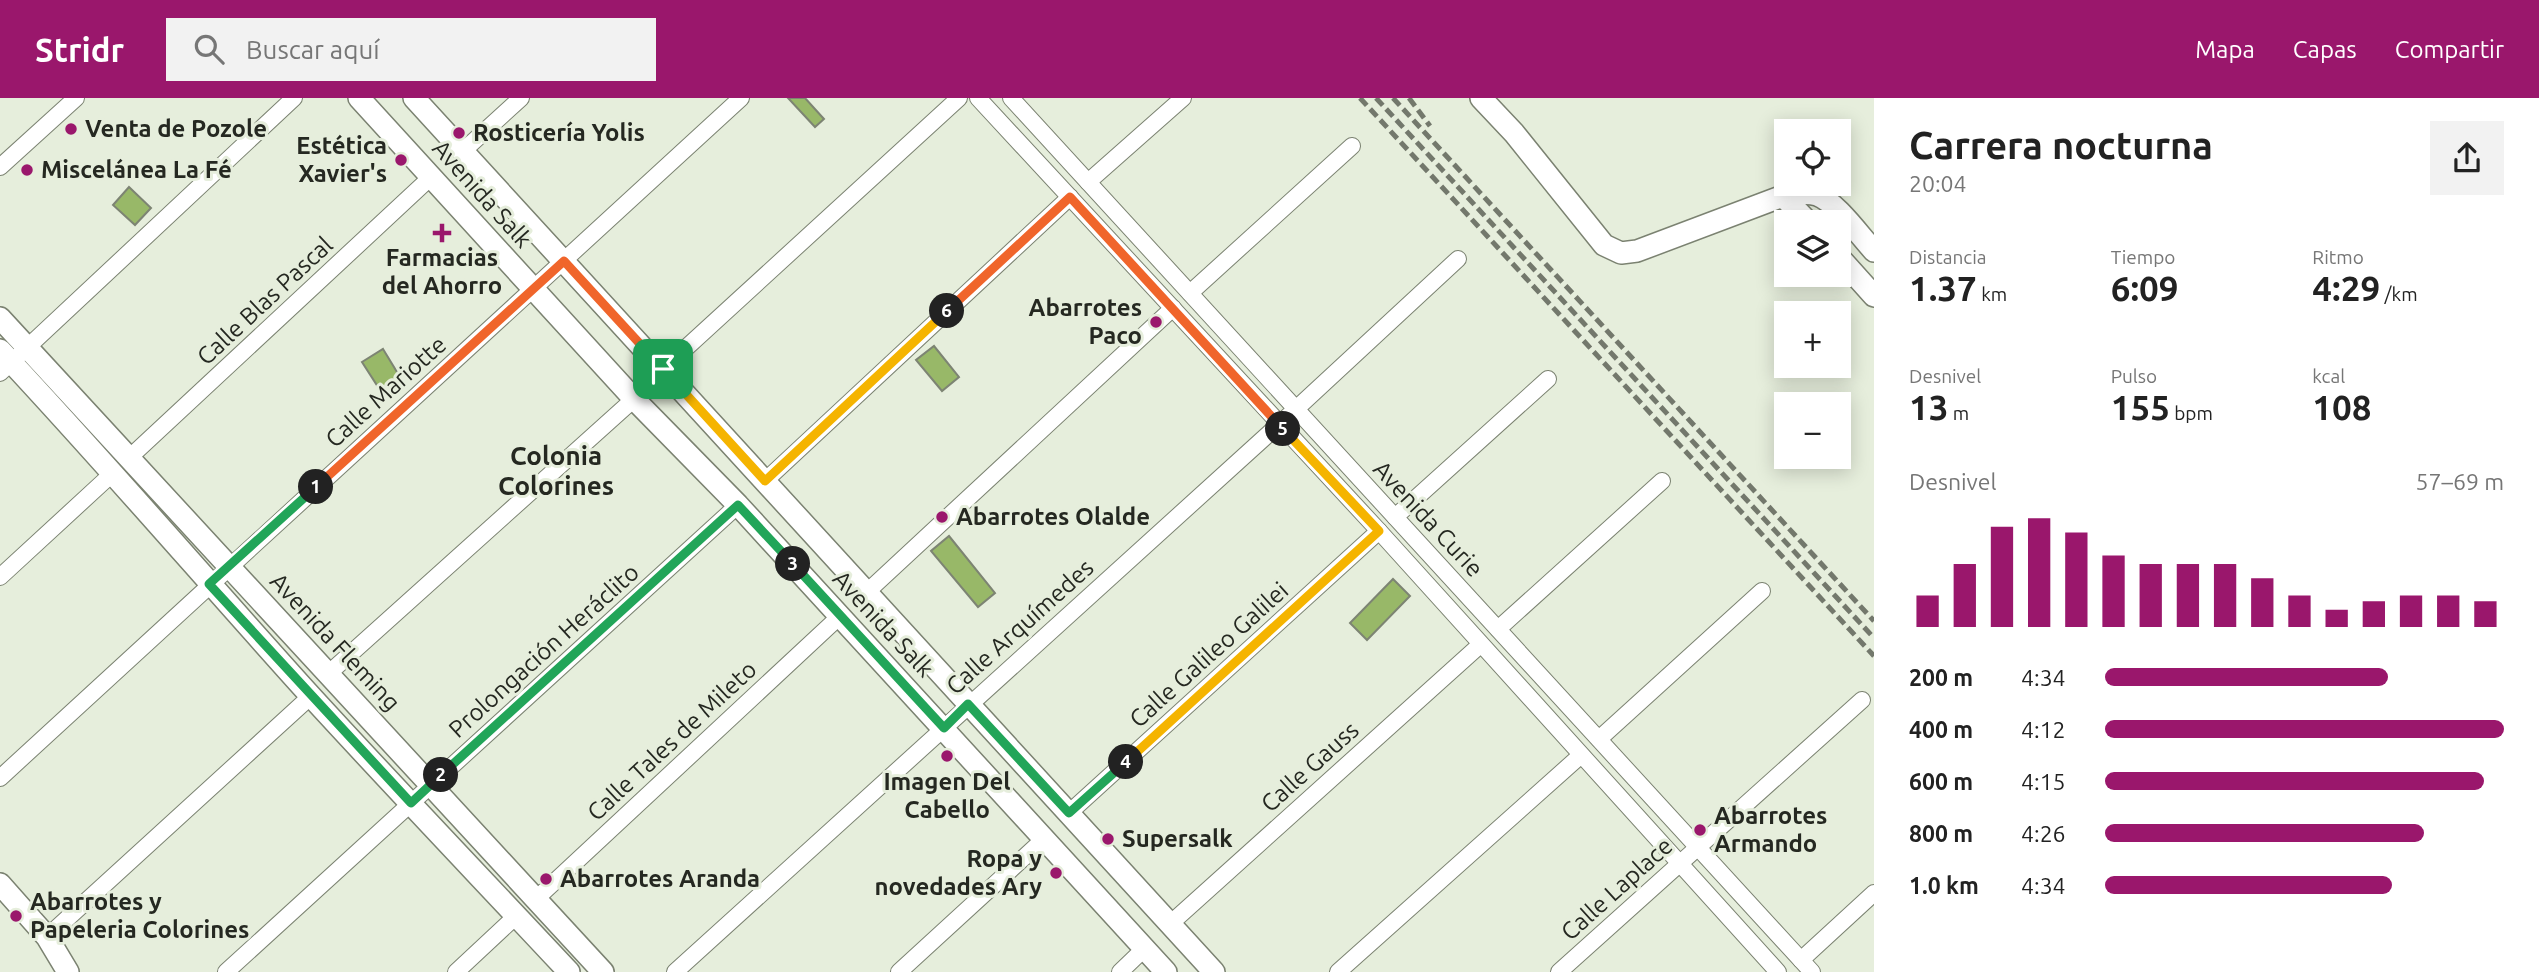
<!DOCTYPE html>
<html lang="es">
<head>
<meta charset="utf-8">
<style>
	body { margin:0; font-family:Ubuntu,sans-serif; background:#f2f2f2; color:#222; height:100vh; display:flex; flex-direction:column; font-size:26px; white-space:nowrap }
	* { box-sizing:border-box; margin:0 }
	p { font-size:23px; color:#767676 }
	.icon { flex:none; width:38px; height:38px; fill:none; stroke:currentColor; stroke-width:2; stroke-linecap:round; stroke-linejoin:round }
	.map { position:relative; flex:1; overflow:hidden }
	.panel { display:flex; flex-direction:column; background:#fff; width:665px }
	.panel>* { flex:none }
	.controls { position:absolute; left:1774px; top:21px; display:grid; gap:14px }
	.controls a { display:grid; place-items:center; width:77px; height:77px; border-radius:0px; background:#fff; box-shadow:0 4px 18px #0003; font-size:35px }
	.pin { position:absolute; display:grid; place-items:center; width:60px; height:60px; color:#fff; margin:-30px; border-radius:14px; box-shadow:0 4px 10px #0006 }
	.km { position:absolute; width:35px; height:35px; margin:-18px; border-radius:50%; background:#222; color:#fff; font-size:19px; line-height:35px; text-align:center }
	.round { display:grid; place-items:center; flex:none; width:74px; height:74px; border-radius:0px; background:#f2f2f2 }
	.headline { display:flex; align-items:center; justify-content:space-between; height:119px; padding:0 35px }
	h1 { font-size:38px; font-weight:700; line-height:52px }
	.figures { display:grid; grid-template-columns:repeat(3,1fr); gap:10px; height:119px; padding:7px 35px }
	.figures div { display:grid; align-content:center }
	.figures b { font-size:35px; font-weight:700 }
	.figures small { font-size:19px; font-weight:400 }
	.figures p { font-size:19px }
	.chart { height:196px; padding:14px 35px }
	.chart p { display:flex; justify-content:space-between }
	.chart svg { width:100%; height:126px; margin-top:7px; stroke:#9a176c; stroke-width:6 }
	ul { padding:0 35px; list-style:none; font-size:23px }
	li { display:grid; grid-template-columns:112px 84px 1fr; align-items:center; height:52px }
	li i { height:18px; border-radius:9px; background:#9a176c }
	header { display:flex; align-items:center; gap:42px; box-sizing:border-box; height:98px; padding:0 35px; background:#9a176c; color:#fff }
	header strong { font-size:33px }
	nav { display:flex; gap:38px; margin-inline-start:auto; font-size:24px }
	.search { width:490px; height:63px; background:#f2f2f2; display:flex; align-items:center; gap:18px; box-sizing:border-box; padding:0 24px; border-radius:0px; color:#767676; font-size:26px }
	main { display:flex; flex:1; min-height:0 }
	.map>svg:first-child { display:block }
</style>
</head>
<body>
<header>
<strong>Stridr</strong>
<div class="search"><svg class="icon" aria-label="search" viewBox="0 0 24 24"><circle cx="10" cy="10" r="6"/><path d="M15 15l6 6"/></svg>Buscar aquí</div>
<nav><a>Mapa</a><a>Capas</a><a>Compartir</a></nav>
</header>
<main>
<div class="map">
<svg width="1874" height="874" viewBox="0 0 1874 874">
	<rect width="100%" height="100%" fill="#e6eedc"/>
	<g fill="#98b868" stroke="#7d8473" stroke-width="2">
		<polygon points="788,0 805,0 824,21 815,29"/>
		<polygon points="129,89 151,110 135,127 113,107"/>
		<polygon points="934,248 959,279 942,293 916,262"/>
		<polygon points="383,251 400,279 380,292 362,264"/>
		<polygon points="949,438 995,495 978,509 931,453"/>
		<polygon points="1393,481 1410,498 1367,542 1350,525"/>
	</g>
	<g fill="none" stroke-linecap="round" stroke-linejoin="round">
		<defs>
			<g id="street">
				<polyline points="978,0 1379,433 1778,874"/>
				<polyline points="1011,0 1812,874"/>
				<polyline points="463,53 521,0"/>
				<polyline points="0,69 76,0"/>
				<polyline points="1088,84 1183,0"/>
				<polyline points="1190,195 1352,48"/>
				<polyline points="663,271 959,0"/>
				<polyline points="0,275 294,0"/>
				<polyline points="129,360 431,79"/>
				<polyline points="765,383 1070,99"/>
				<polyline points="1395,419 1548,281"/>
				<polyline points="0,479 114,374"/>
				<polyline points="867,494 1173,210"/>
				<polyline points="1498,531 1662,383"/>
				<polyline points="328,576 634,301"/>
				<polyline points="1599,641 1762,493"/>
				<polyline points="0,680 741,0"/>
				<polyline points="1069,715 1379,433"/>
				<polyline points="536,801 840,518"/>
				<polyline points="1170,826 1480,547"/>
				<polyline points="47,839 311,598"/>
				<polyline points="1801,862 1874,795"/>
				<polyline points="226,874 738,407"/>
				<polyline points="456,874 516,818"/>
				<polyline points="675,874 1296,311 1458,161"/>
				<polyline points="899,874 1043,742"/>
				<polyline points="1120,874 1145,850"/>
				<polyline points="1338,874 1580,658"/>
				<polyline points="1559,874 1862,602"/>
			</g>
			<g id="secondary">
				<polyline points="359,0 634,301 738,407 1166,874"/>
				<polyline points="414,0 1214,874"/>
				<path d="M1481 0 1514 35 1604 147 1621 155 1637 153 1783 98C1794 96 1807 94 1817 97 1836 104 1860 138 1874 153"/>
				<polyline points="1783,98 1808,124"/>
				<polyline points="1839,159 1874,198"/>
				<polyline points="0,220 603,874"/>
				<path d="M0 252C105 364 205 481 308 595 394 689 482 781 569 874"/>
				<polyline points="0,786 47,839 68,874"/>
			</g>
		</defs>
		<use href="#street" stroke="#7b8271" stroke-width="18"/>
		<use href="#secondary" stroke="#7b8271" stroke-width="24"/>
		<use href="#street" stroke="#fff" stroke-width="16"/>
		<use href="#secondary" stroke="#fff" stroke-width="21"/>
		<g stroke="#73786c" stroke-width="5" stroke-dasharray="10 5" stroke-linecap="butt">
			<polyline points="1360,0 1874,558"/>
			<polyline points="1376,0 1874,540"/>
			<polyline points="1393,0 1874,523"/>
			<polyline points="1409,0 1430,28"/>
		</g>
	</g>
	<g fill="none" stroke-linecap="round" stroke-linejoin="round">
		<defs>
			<polyline id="split-1" points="316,389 564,163 663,271"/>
			<polyline id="split-2" points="316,389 209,486 411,705 441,677"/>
			<polyline id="split-3" points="441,677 738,407 793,466"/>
			<polyline id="split-4" points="793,466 944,630 968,606 1069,715 1126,664"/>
			<polyline id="split-5" points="1126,664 1379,433 1283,331"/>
			<polyline id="split-6" points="947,213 1070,99 1283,331"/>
			<polyline id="split-7" points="663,271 765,383 947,213"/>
		</defs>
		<use href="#split-1" stroke="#fff" stroke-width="14"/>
		<use href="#split-2" stroke="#fff" stroke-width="14"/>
		<use href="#split-3" stroke="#fff" stroke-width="14"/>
		<use href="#split-4" stroke="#fff" stroke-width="14"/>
		<use href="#split-5" stroke="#fff" stroke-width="14"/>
		<use href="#split-6" stroke="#fff" stroke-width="14"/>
		<use href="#split-7" stroke="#fff" stroke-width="14"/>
		<use href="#split-1" stroke="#f0652b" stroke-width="9"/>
		<use href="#split-2" stroke="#22a559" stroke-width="9"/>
		<use href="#split-3" stroke="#22a559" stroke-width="9"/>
		<use href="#split-4" stroke="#22a559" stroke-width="9"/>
		<use href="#split-5" stroke="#f5b400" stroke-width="9"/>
		<use href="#split-6" stroke="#f0652b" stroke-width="9"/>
		<use href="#split-7" stroke="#f5b400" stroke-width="9"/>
	</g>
	<g fill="#9a176c" stroke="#e6eedc" stroke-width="2.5">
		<circle cx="71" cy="31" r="7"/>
		<circle cx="459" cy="35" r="7"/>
		<circle cx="401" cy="62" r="7"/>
		<circle cx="27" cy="72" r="7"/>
		<path d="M438.5 124.5h7v7h7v7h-7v7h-7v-7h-7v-7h7z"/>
		<circle cx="1156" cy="224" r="7"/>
		<circle cx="942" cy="419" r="7"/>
		<circle cx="947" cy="658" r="7"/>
		<circle cx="1700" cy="732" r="7"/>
		<circle cx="1108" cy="741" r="7"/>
		<circle cx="1056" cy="775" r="7"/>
		<circle cx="546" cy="781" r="7"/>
		<circle cx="16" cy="818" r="7"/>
	</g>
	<g text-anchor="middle" stroke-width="6" stroke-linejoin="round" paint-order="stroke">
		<g font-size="24" font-weight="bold" fill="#252821" stroke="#e6eedc" text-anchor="start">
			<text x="85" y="39">Venta de Pozole</text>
			<text x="473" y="43">Rosticería Yolis</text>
			<text x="387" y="56" text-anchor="end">Estética<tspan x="387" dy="28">Xavier's</tspan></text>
			<text x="41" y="80">Miscelánea La Fé</text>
			<text x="442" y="168" text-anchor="middle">Farmacias<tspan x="442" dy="28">del Ahorro</tspan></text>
			<text x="1142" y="218" text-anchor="end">Abarrotes<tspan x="1142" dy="28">Paco</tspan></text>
			<text x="956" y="427">Abarrotes Olalde</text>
			<text x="947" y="692" text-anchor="middle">Imagen Del<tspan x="947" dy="28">Cabello</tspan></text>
			<text x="1714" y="726">Abarrotes<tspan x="1714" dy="28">Armando</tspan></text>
			<text x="1122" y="749">Supersalk</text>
			<text x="1042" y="769" text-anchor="end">Ropa y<tspan x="1042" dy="28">novedades Ary</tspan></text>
			<text x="560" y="789">Abarrotes Aranda</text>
			<text x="30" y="812">Abarrotes y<tspan x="30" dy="28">Papeleria Colorines</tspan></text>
		</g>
		<g font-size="24" fill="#252821" stroke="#e6eedc">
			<text transform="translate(482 96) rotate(48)" y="8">Avenida Salk</text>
			<text transform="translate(265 203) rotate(-43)" y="8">Calle Blas Pascal</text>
			<text transform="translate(386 294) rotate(-42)" y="8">Calle Mariotte</text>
			<text transform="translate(1428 421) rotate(47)" y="8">Avenida Curie</text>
			<text transform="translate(883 526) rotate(47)" y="8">Avenida Salk</text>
			<text transform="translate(1020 529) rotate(-42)" y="8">Calle Arquímedes</text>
			<text transform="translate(335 544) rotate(47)" y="8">Avenida Fleming</text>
			<text transform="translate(544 553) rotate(-42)" y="8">Prolongación Heráclito</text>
			<text transform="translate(1209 557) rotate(-42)" y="8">Calle Galileo Galilei</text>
			<text transform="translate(672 643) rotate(-43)" y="8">Calle Tales de Mileto</text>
			<text transform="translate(1310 669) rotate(-42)" y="8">Calle Gauss</text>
			<text transform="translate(1617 791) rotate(-42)" y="8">Calle Laplace</text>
		</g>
		<g font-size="26" font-weight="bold" fill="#252821" stroke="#e6eedc">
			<text x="556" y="367">Colonia<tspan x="556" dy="30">Colorines</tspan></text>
		</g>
	</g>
</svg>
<div class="controls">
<a><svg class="icon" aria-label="locate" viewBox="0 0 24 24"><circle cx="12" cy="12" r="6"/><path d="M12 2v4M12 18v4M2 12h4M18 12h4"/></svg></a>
<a><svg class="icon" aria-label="layers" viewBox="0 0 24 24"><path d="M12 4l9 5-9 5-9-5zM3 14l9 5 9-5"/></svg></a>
<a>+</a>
<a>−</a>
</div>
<div class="pin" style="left:663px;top:271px;background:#1e9e55"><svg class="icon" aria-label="arrive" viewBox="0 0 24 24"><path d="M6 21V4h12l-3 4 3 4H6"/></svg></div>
<b class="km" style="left:316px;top:389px">1</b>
<b class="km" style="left:441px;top:677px">2</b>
<b class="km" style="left:793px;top:466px">3</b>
<b class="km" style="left:1126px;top:664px">4</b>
<b class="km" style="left:1283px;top:331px">5</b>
<b class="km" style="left:947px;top:213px">6</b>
</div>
<section class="panel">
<div class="headline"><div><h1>Carrera nocturna</h1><p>20:04</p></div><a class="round"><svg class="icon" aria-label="share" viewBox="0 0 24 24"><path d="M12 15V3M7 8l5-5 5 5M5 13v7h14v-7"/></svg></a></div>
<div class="figures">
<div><p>Distancia</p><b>1.37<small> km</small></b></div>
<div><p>Tiempo</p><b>6:09</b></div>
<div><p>Ritmo</p><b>4:29<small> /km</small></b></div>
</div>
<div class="figures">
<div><p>Desnivel</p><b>13<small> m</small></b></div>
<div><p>Pulso</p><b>155<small> bpm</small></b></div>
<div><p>kcal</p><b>108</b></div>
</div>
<div class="chart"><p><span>Desnivel</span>57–69 m</p>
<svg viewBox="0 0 160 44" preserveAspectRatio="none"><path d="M5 44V33M15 44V22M25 44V9M35 44V6M45 44V11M55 44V19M65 44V22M75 44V22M85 44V22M95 44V27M105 44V33M115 44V38M125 44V35M135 44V33M145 44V33M155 44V35"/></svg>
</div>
<ul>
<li><b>200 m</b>4:34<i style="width:71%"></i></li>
<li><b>400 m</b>4:12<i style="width:100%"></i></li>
<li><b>600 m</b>4:15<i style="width:95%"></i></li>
<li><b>800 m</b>4:26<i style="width:80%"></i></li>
<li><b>1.0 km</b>4:34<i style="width:72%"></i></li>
</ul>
</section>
</main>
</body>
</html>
